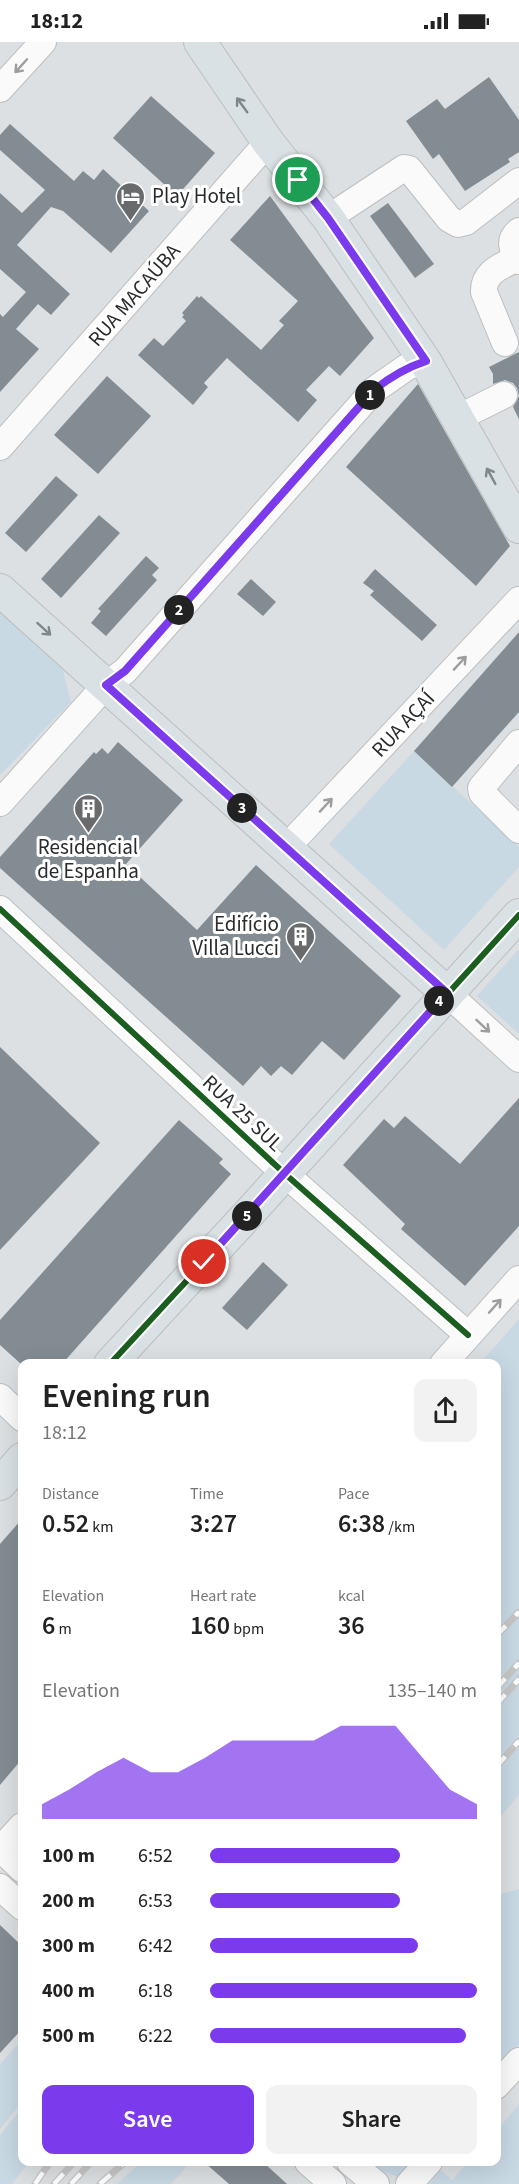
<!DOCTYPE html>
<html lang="en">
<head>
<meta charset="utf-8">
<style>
	body { margin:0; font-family:"Source Sans 3",sans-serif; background:#f2f2f2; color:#222; height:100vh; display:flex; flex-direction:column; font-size:22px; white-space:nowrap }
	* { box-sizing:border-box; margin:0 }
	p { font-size:20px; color:#767676 }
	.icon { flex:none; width:33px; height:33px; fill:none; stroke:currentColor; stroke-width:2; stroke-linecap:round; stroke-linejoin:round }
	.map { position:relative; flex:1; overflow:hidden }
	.panel { position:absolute; left:18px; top:1317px; width:483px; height:807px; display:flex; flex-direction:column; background:#fff; border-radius:12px; box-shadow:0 6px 24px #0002 }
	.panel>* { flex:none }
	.pin { position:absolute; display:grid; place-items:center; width:51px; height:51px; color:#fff; margin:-26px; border:3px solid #fff; border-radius:50%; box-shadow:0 2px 6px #0007 }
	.km { position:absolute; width:30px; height:30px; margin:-15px; border-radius:50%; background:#222; color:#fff; font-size:16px; line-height:30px; text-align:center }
	.round { display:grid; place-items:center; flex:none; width:63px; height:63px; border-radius:12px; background:#f2f2f2 }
	.head { display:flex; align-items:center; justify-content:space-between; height:102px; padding:0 24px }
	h1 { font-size:33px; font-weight:600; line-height:45px }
	.metrics { display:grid; grid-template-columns:repeat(3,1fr); gap:9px; height:102px; padding:6px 24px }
	.metrics div { display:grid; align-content:center }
	.metrics b { font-size:26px; font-weight:600 }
	.metrics small { font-size:16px; font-weight:400 }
	.metrics p { font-size:16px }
	.chart { height:168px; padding:12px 24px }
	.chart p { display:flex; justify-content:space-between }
	.chart svg { width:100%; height:108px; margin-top:6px; fill:#7c3aed; opacity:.7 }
	.action { display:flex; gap:12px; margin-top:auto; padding:12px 24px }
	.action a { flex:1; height:69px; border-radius:12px; background:#7c3aed; color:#fff; font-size:24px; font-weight:600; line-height:69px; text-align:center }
	.action a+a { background:#f2f2f2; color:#222 }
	ul { padding:0 24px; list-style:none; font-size:20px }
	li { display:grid; grid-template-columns:96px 72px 1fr; align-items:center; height:45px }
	li i { height:15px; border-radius:8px; background:#7c3aed }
	.status { display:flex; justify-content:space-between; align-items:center; height:42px; padding:0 30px; background:#fff; direction:ltr }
	.status svg { height:16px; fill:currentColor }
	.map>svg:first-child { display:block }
</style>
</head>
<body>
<div class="status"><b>18:12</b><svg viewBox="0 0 49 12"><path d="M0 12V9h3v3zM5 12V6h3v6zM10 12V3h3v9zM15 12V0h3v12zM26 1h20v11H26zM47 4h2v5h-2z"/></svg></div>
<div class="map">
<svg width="519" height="2142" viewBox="0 0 519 2142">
	<rect width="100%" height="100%" fill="#dde0e2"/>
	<g fill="#c8d9e4">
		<polygon points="0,570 63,628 71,660 0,733"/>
		<polygon points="414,709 519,805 519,825 444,908 329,802"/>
		<polygon points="519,907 519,992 477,954"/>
		<polygon points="519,1277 519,1753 497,1779 496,1322 480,1321"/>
		<polygon points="519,1847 519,2003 497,2027 497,1853"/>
		<polygon points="22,1998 22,2060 0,2087 0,2022"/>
		<polygon points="519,2062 519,2142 429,2142 441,2128 452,2138 468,2120 496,2120 497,2088"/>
		<polygon points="22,2066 22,2120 29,2120 12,2142 0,2142 0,2093"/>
		<polygon points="141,2120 191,2120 171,2142 117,2142"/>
		<polygon points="367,2120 419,2120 403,2137 371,2125"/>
	</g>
	<g fill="#838c92">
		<polygon points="489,35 519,78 519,110 508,117 510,120 465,149 439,112 433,117 406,79 437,57 445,67"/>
		<polygon points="151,54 215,111 177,154 113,96"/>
		<polygon points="10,82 74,139 83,129 94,138 103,127 149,169 111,211 63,169 51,165 17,203 70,252 51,273 38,262 16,287 39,307 0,350 0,272 3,275 26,250 0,227 0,151 22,171 45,148 0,108 0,93"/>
		<polygon points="270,154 374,296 340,334 329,324 306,348 317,358 298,380 227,316 204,341 208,345 193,363 138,313 154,296 163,304 186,279 182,275 184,273 182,271 197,254 199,256 201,254 261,308 284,283 279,279 298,259 230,198"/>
		<polygon points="388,161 434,222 415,236 370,174"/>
		<polygon points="519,310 519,377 513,365 519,354 517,346 513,341 505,338 493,342 493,332 489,325"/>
		<polygon points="107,334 151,374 98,432 54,393"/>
		<polygon points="418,342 510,504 476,544 346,425"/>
		<polygon points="56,434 78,453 26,510 5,491"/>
		<polygon points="99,473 120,491 61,556 41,537"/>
		<polygon points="146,514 159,526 152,533 157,538 106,594 91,581 101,569 98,567"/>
		<polygon points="375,527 437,583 422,599 370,553 374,549 363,541"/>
		<polygon points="251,537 276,560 263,574 237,552"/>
		<polygon points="519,590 519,670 452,745 414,709"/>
		<polygon points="118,700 183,758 126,822 197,888 256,823 401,954 344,1018 322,999 292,1033 281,1024 271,1034 261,1024 243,1044 0,826 0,815 94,710 96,712 102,706 108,712"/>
		<polygon points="0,1005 100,1101 0,1208"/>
		<polygon points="519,1056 519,1184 465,1244 401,1187 405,1182 343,1123 384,1077 394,1086 405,1074 460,1122"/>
		<polygon points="179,1078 223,1117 219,1121 231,1132 62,1322 21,1322 0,1303 0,1278"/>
		<polygon points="263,1220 288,1243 247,1288 222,1266"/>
		<polygon points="22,1477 22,1717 0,1743 0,1502"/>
		<polygon points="0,1883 22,1904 22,1987 0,2011"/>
		<polygon points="204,2120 263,2120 287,2142 229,2142"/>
	</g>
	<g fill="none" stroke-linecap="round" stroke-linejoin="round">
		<defs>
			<g id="minor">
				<polyline points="0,47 43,0"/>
				<polyline points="328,176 404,126 409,127 449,177 458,182 466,180 519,139"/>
				<path d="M519 189C507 199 513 208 519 219"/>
				<path d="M505 301 484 250C483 230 502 224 517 216"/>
				<polyline points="458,376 504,353"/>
				<polyline points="0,405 268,100"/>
				<polyline points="519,701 481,746 482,751 519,788"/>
				<polyline points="0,761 106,643 125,629 374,348 407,325 425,319"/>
				<polyline points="286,806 519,558"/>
				<polyline points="0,867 284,1131 468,1293"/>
				<polyline points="447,951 519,1017"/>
				<polyline points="443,1322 519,1237"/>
				<polyline points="0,1355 22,1376"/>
				<polyline points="0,1806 22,1827"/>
				<polyline points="1,1807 22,1784"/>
				<polyline points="0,1845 22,1865"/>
				<polyline points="496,2044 519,2019"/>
				<polyline points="308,2120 333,2142"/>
				<polyline points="350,2120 376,2142"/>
				<polyline points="409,2142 429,2120"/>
			</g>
			<g id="major">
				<polyline points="200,0 268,100 328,176 425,319 519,485"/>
				<polyline points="0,548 447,951"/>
				<polyline points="110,1322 251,1169 519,873"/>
				<polyline points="0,1442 22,1417"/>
			</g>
		</defs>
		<use href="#minor" stroke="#bcbebf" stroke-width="28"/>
		<use href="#major" stroke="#bcbebf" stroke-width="34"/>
		<use href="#minor" stroke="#fafafb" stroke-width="26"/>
		<use href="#major" stroke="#d9e1e5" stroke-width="32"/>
		<defs>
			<g id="rail">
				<polyline points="496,1594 519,1570"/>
				<polyline points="496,1647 519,1621"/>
				<polyline points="496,1663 519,1637"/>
				<polyline points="496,1725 519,1699"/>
				<polyline points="35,2142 50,2120"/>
				<polyline points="54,2142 74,2120"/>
				<polyline points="71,2142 91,2120"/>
				<polyline points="100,2142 125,2120"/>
			</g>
		</defs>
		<use href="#rail" stroke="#c6c6c7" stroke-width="7"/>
		<use href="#rail" stroke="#fff" stroke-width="4.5" stroke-dasharray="14" stroke-linecap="butt"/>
		<defs>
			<g id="cycleway">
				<polyline points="0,867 284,1131 468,1293"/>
				<polyline points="110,1322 251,1169 519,873"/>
			</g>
		</defs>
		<use href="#cycleway" stroke="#fff" stroke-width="10"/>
		<use href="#cycleway" stroke="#1b5e20" stroke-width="6"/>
	</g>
	<defs><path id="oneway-shaft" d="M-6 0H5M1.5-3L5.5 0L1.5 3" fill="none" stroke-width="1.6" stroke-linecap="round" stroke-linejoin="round" transform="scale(1.5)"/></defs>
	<g stroke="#9c9d9e">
		<use href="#oneway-shaft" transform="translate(21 24) rotate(132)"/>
		<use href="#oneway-shaft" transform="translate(460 621) rotate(-47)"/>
		<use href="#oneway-shaft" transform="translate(326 763) rotate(-47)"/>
		<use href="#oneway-shaft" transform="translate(483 984) rotate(43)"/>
		<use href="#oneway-shaft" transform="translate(495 1264) rotate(-48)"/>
	</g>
	<g stroke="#818688">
		<use href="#oneway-shaft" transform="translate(242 63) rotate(-126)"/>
		<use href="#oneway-shaft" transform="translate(491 434) rotate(-119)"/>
		<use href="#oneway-shaft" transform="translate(44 587) rotate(42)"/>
	</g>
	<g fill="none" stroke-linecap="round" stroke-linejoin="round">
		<defs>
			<path id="route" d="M204 1220 447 951 106 643 125 629 374 348C390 335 405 326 426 319L328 176 298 138"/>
		</defs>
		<use href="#route" stroke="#fff" stroke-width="12"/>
		<use href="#route" stroke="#7c3aed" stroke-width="8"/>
	</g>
	<defs>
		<symbol id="hotel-pin" viewBox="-11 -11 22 30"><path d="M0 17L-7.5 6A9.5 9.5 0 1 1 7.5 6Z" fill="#686a6c" stroke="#fff"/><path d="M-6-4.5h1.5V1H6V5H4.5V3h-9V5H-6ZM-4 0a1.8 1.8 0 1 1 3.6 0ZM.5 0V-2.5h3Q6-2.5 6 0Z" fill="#fff"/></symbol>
		<symbol id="building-pin" viewBox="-11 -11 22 30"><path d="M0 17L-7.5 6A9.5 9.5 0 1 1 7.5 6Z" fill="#686a6c" stroke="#fff"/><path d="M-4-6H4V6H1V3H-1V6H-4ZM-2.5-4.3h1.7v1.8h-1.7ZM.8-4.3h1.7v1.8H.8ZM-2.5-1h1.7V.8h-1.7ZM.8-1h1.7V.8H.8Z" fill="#fff"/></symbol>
	</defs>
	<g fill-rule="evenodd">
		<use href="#hotel-pin" x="114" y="138" width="33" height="45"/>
		<use href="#building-pin" x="72" y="750" width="33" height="45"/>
		<use href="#building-pin" x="284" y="878" width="33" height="45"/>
	</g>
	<g text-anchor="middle" stroke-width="6" stroke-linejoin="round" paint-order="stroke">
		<g font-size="21" fill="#292b2c" stroke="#fff" text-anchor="start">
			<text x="152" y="161">Play Hotel</text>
			<text x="88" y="812" text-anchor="middle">Residencial<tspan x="88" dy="24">de Espanha</tspan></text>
			<text x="279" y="889" text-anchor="end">Edifício<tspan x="279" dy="24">Villa Lucci</tspan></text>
		</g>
		<g font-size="21" fill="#292b2c" stroke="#fff">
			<text transform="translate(134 253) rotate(-49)" y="7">RUA MACAÚBA</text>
			<text transform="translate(403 682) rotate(-47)" y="7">RUA AÇAÍ</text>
			<text transform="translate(243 1071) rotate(43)" y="7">RUA 25 SUL</text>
		</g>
	</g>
</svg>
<div class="pin" style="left:298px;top:138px;background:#1e9e55"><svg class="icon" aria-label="arrive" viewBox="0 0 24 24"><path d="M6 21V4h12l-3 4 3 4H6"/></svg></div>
<div class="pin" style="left:204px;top:1220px;background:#d93025"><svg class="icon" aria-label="check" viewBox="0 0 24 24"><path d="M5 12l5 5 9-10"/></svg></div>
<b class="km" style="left:370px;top:353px">1</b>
<b class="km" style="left:179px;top:568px">2</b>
<b class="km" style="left:242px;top:766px">3</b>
<b class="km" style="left:439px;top:959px">4</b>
<b class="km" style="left:247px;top:1174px">5</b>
<section class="panel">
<div class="head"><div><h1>Evening run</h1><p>18:12</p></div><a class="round"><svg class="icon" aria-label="share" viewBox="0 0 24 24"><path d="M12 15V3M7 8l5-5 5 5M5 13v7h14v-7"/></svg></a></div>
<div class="metrics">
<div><p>Distance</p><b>0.52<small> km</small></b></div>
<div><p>Time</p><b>3:27</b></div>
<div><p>Pace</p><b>6:38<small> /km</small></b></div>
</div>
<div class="metrics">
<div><p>Elevation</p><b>6<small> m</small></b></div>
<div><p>Heart rate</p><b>160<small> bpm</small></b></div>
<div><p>kcal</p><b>36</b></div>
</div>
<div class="chart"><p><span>Elevation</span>135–140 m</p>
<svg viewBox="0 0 160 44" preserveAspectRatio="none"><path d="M0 44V38L10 32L20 25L30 19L40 25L50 25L60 19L70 12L80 12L90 12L100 12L110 6L120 6L130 6L140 19L150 32L160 38V44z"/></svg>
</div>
<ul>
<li><b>100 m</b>6:52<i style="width:71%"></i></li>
<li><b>200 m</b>6:53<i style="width:71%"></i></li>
<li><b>300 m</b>6:42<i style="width:78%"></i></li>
<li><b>400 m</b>6:18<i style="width:100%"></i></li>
<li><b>500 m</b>6:22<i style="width:96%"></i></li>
</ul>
<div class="action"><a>Save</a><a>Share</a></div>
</section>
</div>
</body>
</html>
